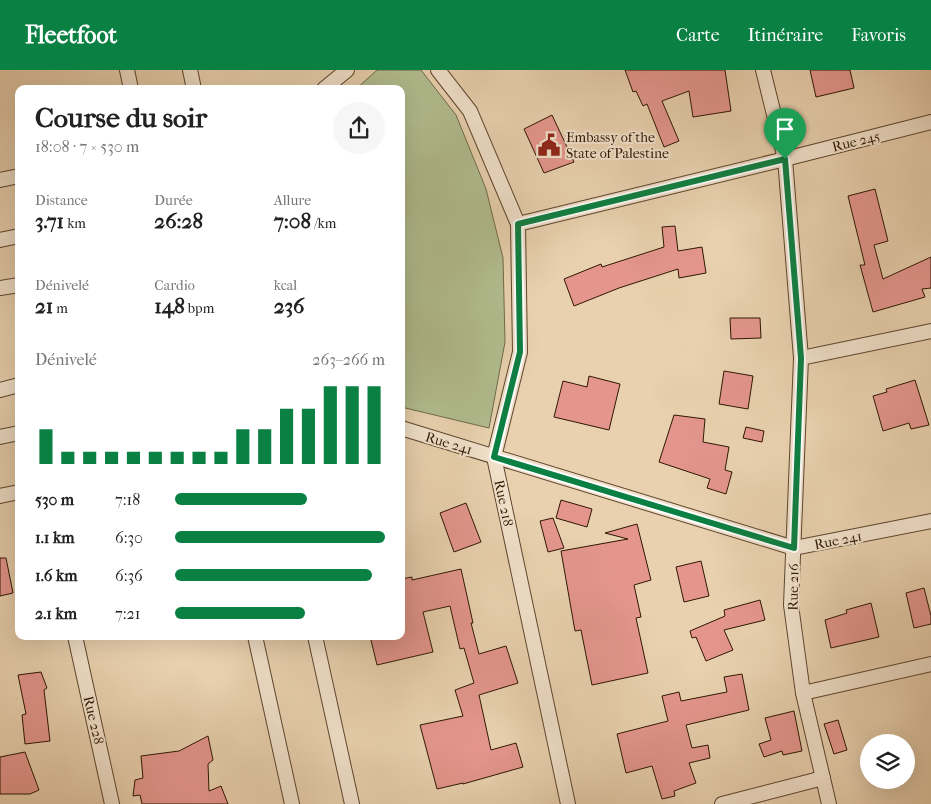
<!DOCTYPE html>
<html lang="fr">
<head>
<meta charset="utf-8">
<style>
	body { margin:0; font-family:"IM FELL French Canon",serif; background:#f6f6f6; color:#222; height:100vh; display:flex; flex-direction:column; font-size:19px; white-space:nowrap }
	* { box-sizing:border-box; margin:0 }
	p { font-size:16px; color:#767676 }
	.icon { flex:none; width:28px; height:28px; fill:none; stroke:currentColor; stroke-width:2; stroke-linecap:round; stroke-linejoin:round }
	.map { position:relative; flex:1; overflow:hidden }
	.drawer { position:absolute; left:15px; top:15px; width:390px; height:555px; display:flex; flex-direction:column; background:#fff; border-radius:10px; box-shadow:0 5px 20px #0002 }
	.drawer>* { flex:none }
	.fabs { position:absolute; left:860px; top:664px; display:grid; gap:10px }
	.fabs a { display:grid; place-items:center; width:55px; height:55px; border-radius:50%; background:#fff; box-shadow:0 5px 20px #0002; font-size:25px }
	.pin { position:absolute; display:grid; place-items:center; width:42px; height:42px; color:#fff; margin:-51px -21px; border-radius:50% 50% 50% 0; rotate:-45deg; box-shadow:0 0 5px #0007 }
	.pin .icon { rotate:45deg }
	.round { display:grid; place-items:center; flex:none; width:52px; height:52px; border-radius:26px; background:#f6f6f6 }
	.overview { display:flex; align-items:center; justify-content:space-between; height:85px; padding:0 20px }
	h1 { font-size:28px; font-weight:800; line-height:38px }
	.figures { display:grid; grid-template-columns:repeat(3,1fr); gap:8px; height:85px; padding:5px 20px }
	.figures div { display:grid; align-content:center }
	.figures b { font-size:21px; font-weight:800 }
	.figures small { font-size:14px; font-weight:400 }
	.figures p { font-size:14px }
	.chart { height:140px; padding:10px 20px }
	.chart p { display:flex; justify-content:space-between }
	.chart svg { width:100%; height:90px; margin-top:5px; stroke:#0b8043; stroke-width:6 }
	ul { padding:0 20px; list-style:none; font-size:16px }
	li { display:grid; grid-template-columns:80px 60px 1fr; align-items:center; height:38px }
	li i { height:12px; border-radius:6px; background:#0b8043 }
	header { display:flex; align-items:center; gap:30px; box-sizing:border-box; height:70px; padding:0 25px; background:#0b8043; color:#fff }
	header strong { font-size:24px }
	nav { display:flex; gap:28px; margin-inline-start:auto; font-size:18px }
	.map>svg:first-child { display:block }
</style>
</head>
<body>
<header>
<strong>Fleetfoot</strong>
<nav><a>Carte</a><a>Itinéraire</a><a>Favoris</a></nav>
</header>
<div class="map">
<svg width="931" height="734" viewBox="0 0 931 734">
	<rect width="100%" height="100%" fill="#e9d1af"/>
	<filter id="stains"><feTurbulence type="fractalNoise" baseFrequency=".004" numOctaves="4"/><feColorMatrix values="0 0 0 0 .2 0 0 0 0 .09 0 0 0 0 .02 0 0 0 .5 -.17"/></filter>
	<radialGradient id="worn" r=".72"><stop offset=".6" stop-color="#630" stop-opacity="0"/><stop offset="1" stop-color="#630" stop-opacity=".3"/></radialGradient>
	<polygon fill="#b1bd8f" stroke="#706a49" points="377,0 421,0 456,45 486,119 503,188 505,272 489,358 401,337 401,19 356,19"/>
	<g fill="#e4968d" stroke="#2f1603">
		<polygon points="625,0 725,0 731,41 693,47 689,21 662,31 679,71 664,77 647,34 643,36 636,21 633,22"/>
		<polygon points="810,0 850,0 854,18 816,27"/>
		<polygon points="552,45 574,92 544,103 524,59"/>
		<polygon points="875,119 888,171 874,175 883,209 931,187 931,218 922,219 925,227 873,242 860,195 865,195 848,126"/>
		<polygon points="675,156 678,181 702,177 706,203 679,208 678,199 619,218 574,236 564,209 601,194 602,197 664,177 662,157"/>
		<polygon points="730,248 760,248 761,268 731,269"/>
		<polygon points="724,301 753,306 748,339 719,334"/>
		<polygon points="589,306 620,314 609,360 554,347 563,311 587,317"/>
		<polygon points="915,310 929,355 911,359 909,353 883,361 873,326 887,322 886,319"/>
		<polygon points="674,345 705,349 703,372 729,377 725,400 732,402 726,424 707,418 710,409 659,392"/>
		<polygon points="746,357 764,361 762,372 743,368"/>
		<polygon points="561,430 592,439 587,457 556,448"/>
		<polygon points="466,433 481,472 454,482 440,443"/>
		<polygon points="553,448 564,478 548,482 540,451"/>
		<polygon points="637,454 651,510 634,515 641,547 636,548 648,603 592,615 581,560 575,561 561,481 628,469 605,463"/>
		<polygon points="0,488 6,488 13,523 0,526"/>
		<polygon points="701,491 709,526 684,532 676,497"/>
		<polygon points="461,499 473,553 471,553 479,584 506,576 518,613 479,625 491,680 516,673 523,697 463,714 463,713 437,719 420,655 463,646 455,620 474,613 464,578 460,579 450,536 423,542 433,582 377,595 370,566 401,566 401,509 412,507 412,510"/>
		<polygon points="924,518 931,546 931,554 914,558 906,523"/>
		<polygon points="760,530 765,550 724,560 733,580 706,591 696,567 692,568 690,561 725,546 724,540"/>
		<polygon points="871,533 879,567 831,578 825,550 847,543 846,540"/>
		<polygon points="41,602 47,618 44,620 50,671 25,674 22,645 26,644 18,605"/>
		<polygon points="742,604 749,640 686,655 692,678 708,675 710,688 689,693 696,713 674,721 675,726 662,729 652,696 626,703 617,664 668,651 662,626 679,622 681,631 727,622 724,607"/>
		<polygon points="794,641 802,681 783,685 782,681 764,687 759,674 771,670 765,648"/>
		<polygon points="838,650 847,680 834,684 824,654"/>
		<polygon points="208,666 213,690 208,694 209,721 221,716 228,734 142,734 140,725 133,726 135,710 143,708 141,686 179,681"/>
		<polygon points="25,682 39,720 30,724 0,724 0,687"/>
	</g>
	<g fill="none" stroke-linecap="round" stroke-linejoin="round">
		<defs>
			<g id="street">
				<polyline points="127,0 131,19"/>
				<polyline points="190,0 194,19"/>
				<polyline points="438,0 470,41 518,154 520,282 494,387 568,734"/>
				<polyline points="763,0 785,89 801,288 791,535 803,623 829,734"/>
				<polyline points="324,19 347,0"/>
				<polyline points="0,110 19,106"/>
				<polyline points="518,154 785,89 931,52"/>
				<polyline points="0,170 19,166"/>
				<polyline points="0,218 19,215"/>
				<polyline points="801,288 931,261"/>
				<polyline points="0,320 19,315"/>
				<polyline points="401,358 794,478 931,451"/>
				<polyline points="0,367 19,363"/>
				<polyline points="0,426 19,422"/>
				<polyline points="75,566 112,734"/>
				<polyline points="255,566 292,734"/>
				<polyline points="315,566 352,734"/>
				<polyline points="803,623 931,594"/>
				<polyline points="722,734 823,708"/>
			</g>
		</defs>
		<use href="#street" stroke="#5e452e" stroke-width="16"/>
		<use href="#street" stroke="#f1e1cb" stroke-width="14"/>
	</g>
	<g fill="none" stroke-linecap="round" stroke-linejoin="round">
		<defs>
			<polygon id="route" points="785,89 801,288 794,478 494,387 520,282 518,154"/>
		</defs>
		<use href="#route" stroke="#fff" stroke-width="10"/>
		<use href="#route" stroke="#0b8043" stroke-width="6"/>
	</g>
	<defs>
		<symbol id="civic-bare" viewBox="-9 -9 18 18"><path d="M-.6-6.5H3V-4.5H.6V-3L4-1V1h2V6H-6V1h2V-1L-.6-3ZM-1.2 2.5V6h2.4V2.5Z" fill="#8f2418" stroke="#f1e1cb" stroke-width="2.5" paint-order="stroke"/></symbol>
	</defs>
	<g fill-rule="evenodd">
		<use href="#civic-bare" x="533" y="59" width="32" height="32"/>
	</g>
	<g text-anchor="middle" stroke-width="4" stroke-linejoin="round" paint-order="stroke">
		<g font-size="14" fill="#2f1603" stroke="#f1e1cb" text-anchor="start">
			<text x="566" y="72">Embassy of the<tspan x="566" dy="16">State of Palestine</tspan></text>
		</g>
		<g font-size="14" fill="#2f1603" stroke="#f1e1cb">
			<text transform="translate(856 71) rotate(-14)" y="5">Rue 245</text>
			<text transform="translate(449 373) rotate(17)" y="5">Rue 241</text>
			<text transform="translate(504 433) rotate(78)" y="5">Rue 218</text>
			<text transform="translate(838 470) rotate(-11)" y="5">Rue 241</text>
			<text transform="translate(793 517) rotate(-89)" y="5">Rue 216</text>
			<text transform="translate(94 650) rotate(77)" y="5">Rue 228</text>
		</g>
	</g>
	<rect width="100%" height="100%" filter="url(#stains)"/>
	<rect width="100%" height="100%" fill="url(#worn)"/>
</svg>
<div class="fabs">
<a><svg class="icon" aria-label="layers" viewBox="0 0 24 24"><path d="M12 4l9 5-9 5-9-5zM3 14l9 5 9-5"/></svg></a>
</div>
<div class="pin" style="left:785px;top:89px;background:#1e9e55"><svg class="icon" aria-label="arrive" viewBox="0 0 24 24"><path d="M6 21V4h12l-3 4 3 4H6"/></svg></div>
<section class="drawer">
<div class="overview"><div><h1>Course du soir</h1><p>18:08 · 7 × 530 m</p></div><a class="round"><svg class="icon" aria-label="share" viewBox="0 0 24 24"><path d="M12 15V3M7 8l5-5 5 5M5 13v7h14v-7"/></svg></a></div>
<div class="figures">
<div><p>Distance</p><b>3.71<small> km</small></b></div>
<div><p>Durée</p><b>26:28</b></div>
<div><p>Allure</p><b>7:08<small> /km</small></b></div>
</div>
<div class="figures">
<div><p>Dénivelé</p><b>21<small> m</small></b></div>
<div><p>Cardio</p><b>148<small> bpm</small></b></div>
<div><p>kcal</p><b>236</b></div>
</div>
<div class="chart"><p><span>Dénivelé</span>263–266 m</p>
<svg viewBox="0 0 160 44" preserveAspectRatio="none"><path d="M5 44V27M15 44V38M25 44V38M35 44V38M45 44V38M55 44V38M65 44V38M75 44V38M85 44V38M95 44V27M105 44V27M115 44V17M125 44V17M135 44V6M145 44V6M155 44V6"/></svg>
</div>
<ul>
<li><b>530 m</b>7:18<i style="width:63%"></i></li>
<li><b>1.1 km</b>6:30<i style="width:100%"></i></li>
<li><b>1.6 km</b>6:36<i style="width:94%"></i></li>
<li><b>2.1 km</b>7:21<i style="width:62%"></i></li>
</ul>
</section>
</div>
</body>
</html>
